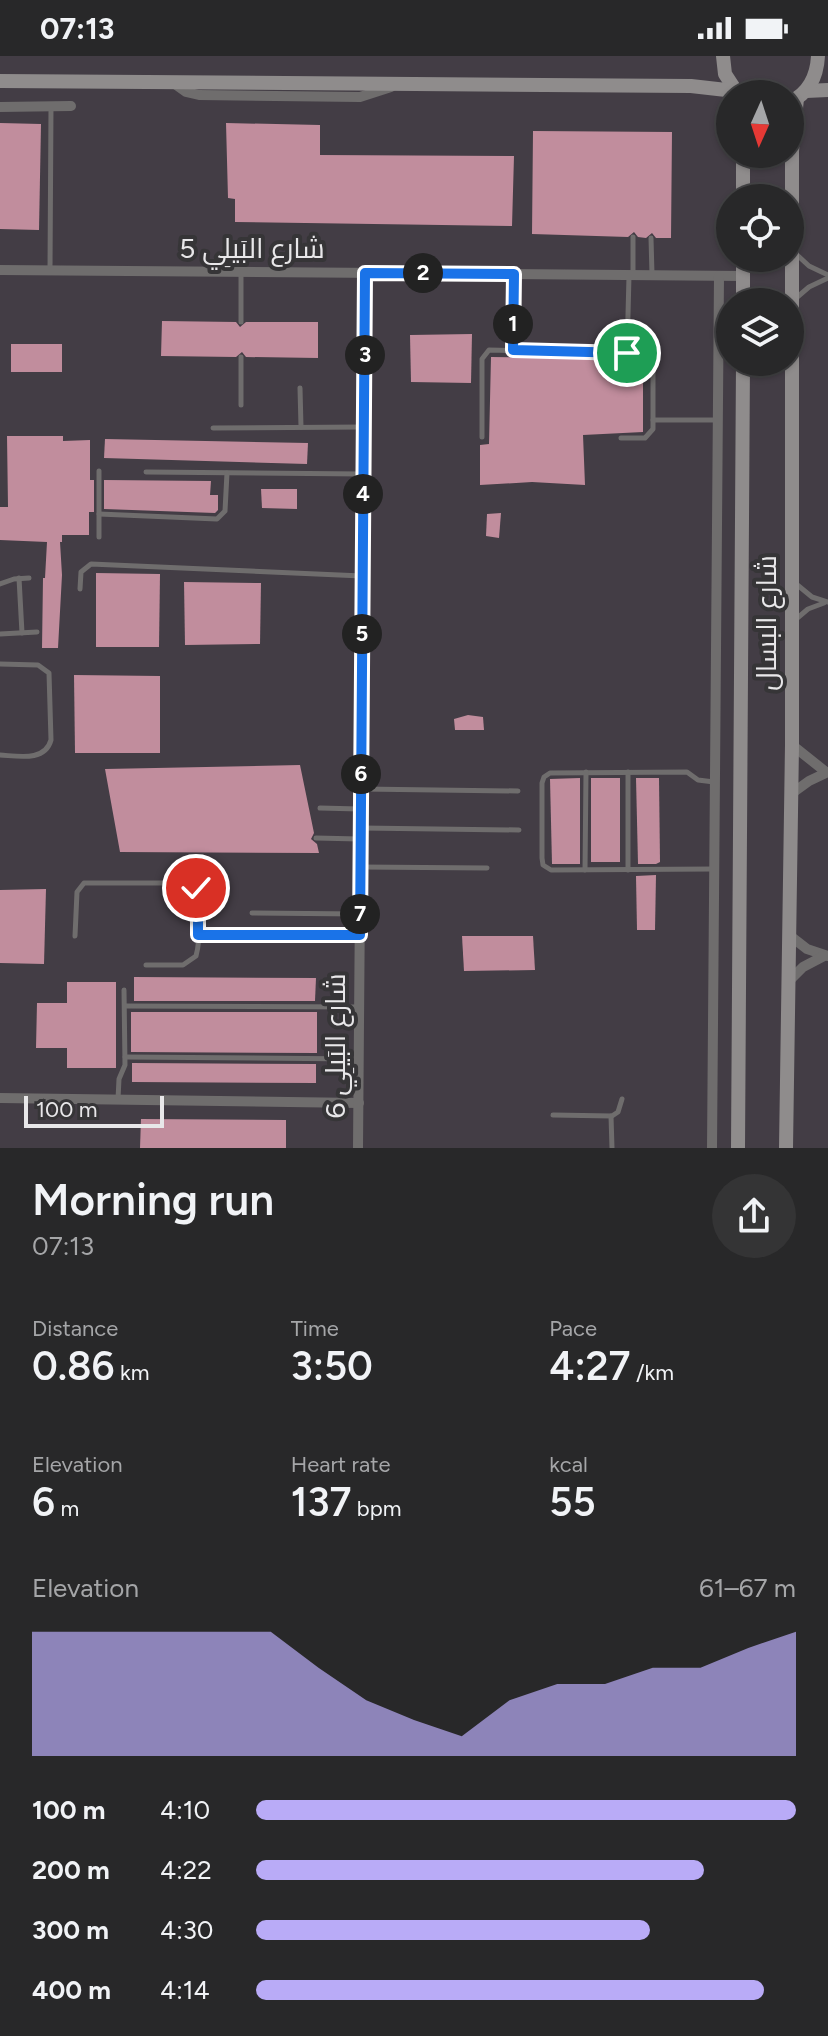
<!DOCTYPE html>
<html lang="en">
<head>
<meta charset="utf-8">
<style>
	body { margin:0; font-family:Figtree,Cairo,sans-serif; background:#343435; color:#f1f3f6; height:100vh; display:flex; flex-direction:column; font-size:30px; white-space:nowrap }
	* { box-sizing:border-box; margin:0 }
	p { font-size:26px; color:#a5a6a8 }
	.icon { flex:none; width:44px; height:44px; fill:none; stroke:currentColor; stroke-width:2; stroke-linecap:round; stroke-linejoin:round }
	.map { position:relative; height:1092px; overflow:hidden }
	.side { display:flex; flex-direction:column; background:#282829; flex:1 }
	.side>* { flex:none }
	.needle { width:52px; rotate:183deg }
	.fabs { position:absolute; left:716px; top:24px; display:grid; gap:16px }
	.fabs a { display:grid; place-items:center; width:88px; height:88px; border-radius:50%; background:#282829; box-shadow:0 2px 6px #0004,0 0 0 2px #444446; font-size:40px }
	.scale { position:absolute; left:24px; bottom:20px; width:140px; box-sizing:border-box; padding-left:8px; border:4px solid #e8e7e9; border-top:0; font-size:22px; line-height:28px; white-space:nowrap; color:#e8e7e9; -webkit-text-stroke:6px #363537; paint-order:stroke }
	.pin { position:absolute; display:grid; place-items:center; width:68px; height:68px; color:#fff; margin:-34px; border:4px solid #fff; border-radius:50%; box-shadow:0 2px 8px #0007 }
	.km { position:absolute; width:40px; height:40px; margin:-20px; border-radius:50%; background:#222; color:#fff; font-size:22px; line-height:40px; text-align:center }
	.round { display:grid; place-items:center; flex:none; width:84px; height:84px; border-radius:42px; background:#343435 }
	.summary { display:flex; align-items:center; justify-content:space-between; height:136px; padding:0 32px }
	h1 { font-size:44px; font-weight:600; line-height:60px }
	.stats { display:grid; grid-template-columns:repeat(3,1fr); gap:12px; height:136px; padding:8px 32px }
	.stats div { display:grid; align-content:center }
	.stats b { font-size:40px; font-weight:600 }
	.stats small { font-size:22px; font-weight:400 }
	.stats p { font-size:22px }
	.chart { height:224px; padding:16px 32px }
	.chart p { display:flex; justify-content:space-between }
	.chart svg { width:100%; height:144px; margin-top:8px; fill:#b9abf7; opacity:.7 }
	ul { padding:0 32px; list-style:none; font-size:26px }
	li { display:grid; grid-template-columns:128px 96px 1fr; align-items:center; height:60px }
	li i { height:20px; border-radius:10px; background:#b9abf7 }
	.status { display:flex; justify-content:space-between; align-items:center; height:56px; padding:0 40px; background:#282829; direction:ltr }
	.status svg { height:22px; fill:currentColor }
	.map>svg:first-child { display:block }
</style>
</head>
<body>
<div class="status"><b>07:13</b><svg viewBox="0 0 49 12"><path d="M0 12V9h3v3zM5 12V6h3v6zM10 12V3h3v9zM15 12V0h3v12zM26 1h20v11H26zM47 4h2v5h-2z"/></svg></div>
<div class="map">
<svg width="828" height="1092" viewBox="0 0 828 1092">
	<rect width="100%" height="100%" fill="#363537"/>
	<path fill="#433d45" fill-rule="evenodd" d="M0 0H828V1092H0ZM730 38H790V98H730ZM730 142H790V202H730ZM730 246H790V306H730Z"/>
	<g fill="#c18d9d">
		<polygon points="0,67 41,68 39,174 0,173"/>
		<polygon points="226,67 320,69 320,99 514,100 512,170 235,166 235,143 228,142"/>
		<polygon points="533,75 672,76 671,182 656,182 652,177 646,182 638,181 634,176 628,181 532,178"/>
		<polygon points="162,265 236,266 240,271 246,266 318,266 318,302 246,301 242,296 236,301 161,300"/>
		<polygon points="472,278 471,327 411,326 410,279"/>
		<rect x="11" y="288" width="51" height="28"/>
		<polygon points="491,301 643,303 643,376 583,379 585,429 532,426 480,429 480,389 489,388"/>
		<polygon points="7,380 63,380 63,385 90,384 90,424 94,424 94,456 89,456 89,479 62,479 62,486 60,486 62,519 58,592 42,592 43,522 45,522 47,486 0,484 0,451 8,451"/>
		<polygon points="105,383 308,387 307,408 104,402"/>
		<polygon points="104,424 211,425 210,439 218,439 218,454 215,457 104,453"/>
		<polygon points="261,433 297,433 297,453 262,452"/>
		<polygon points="501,457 499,482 486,480 487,458"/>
		<polygon points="96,517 160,518 159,591 96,591"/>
		<polygon points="184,526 261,527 260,588 185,589"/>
		<polygon points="74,619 160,620 160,697 75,697"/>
		<polygon points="468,659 483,661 484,674 455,674 454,663"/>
		<polygon points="300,709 314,777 311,783 317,788 319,797 120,796 105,713"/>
		<polygon points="580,722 580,808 552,808 550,723"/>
		<rect x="591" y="722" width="29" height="84"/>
		<polygon points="636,722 659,722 660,806 656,808 638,808"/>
		<polygon points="656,819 655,874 637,874 636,820"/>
		<polygon points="46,833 44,908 0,907 0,834"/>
		<polygon points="462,880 533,880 535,914 464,915"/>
		<polygon points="134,921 316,922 315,945 134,945"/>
		<polygon points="67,926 116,926 116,1012 67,1012 67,992 36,992 37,947 67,947"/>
		<polygon points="131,956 317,956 317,997 131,996"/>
		<polygon points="132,1007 316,1008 316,1027 132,1026"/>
		<polygon points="141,1063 286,1064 286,1092 140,1092"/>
	</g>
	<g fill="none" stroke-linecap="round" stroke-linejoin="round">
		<g stroke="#6f6d6d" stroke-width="5">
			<polyline points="633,181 633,218"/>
			<polyline points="651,182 652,218"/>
			<polyline points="796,198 809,210 828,219"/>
			<polyline points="50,213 51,51"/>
			<polyline points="795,243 809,231 828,222"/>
			<polyline points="241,266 241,216"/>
			<polyline points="513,294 514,219"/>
			<polyline points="627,297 629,220"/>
			<polyline points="300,332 301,371"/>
			<polyline points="241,349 241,301"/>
			<polyline points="653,364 716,364"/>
			<polyline points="213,372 363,371"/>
			<polyline points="482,381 482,303 489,294 646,298 651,302 653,308 653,373 645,382 621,382"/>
			<polyline points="146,416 363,418"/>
			<polyline points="99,458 217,463 225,455 227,417"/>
			<polyline points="99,481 99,415"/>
			<polyline points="19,522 22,577"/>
			<polyline points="795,527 812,541 828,546"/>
			<polyline points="0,528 14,523 29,522"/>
			<polyline points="80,533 81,516 91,508 362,520"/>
			<polyline points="795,564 808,553 824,547"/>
			<polyline points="0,578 37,576"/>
			<path d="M0 608 38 609 49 617 51 684C45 706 18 700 0 699"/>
			<polyline points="628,716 628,814"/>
			<polyline points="714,726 698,724 687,716 550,717 544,721 542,727 542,802 543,809 551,814 714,813"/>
			<polyline points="362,733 518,735"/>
			<polyline points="320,752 359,753"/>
			<polyline points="362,772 519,774"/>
			<polyline points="316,782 359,783"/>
			<polyline points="361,811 487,812"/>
			<polyline points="585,814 586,716"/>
			<polyline points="252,857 359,858"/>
			<polyline points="198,879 360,879"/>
			<path d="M75 880 77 836 84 827H185L193 829C202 840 200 886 196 900L183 909H146"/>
			<polyline points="125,950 358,951"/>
			<polyline points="125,1001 358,1003"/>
			<polyline points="118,1043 119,1023 125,1009 124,934"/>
			<polyline points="553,1059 612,1060 618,1056 622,1043"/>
			<polyline points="611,1060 612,1092"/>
		</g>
		<g stroke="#6f6d6d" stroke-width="10">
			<polyline points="172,26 186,36 199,39 360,41 391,31"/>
			<polyline points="0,51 71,50"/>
			<polyline points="0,214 743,220"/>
			<polyline points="792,689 826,716"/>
			<polyline points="791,738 809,725 828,716"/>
			<polyline points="789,879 807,893 828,900"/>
			<polyline points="788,926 803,911 824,900"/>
			<polyline points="0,1042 359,1047"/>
			<polyline points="358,1092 365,217"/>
			<polyline points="712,1092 719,220"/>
		</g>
		<g stroke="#8f8c8c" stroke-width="14">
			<polyline points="723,0 725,18 738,38"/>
			<polyline points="0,25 691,30 735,35"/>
			<polyline points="806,35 828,34"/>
			<path d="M790 46C809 37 817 20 818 0"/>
			<polyline points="743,98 743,142"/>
			<polyline points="743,246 743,202"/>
			<polyline points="738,1092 743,306"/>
			<polyline points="786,1092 792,689 792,95 797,42"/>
		</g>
	</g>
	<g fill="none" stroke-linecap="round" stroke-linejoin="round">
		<defs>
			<polyline id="route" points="196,832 198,839 198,879 360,879 365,217 514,218 513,294 627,297"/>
		</defs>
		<use href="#route" stroke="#fff" stroke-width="16"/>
		<use href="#route" stroke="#1a73e8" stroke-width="10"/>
	</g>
	<g text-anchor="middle" stroke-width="8" stroke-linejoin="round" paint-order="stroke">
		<g font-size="28" fill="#e8e7e9" stroke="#363537">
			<text x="252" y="202">شارع البَيلِي 5</text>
			<text transform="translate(766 567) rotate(-90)" y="10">شارع البسال</text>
			<text transform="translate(335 990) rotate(-90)" y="10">شارع البَيلِي 6</text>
		</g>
	</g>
</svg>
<div class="fabs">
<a><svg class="needle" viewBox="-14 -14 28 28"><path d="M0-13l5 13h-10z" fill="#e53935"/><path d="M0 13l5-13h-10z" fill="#a5a6a8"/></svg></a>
<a><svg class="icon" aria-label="locate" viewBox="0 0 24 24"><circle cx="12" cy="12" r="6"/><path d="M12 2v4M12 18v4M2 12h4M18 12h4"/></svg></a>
<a><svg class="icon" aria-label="layers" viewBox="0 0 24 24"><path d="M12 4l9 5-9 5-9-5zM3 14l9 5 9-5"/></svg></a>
</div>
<div class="scale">100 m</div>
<div class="pin" style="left:627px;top:297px;background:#1e9e55"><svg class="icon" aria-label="arrive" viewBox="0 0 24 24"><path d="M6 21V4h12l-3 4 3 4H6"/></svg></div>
<div class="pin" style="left:196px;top:832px;background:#d93025"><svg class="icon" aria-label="check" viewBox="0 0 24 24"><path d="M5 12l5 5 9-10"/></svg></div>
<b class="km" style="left:513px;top:268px">1</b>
<b class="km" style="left:423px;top:217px">2</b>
<b class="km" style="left:365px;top:299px">3</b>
<b class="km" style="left:363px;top:438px">4</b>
<b class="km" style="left:362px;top:578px">5</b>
<b class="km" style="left:361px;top:718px">6</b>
<b class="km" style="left:360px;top:858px">7</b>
</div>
<section class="side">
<div class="summary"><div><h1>Morning run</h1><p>07:13</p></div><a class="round"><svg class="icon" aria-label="share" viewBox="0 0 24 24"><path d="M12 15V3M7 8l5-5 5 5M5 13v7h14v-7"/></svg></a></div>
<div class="stats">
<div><p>Distance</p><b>0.86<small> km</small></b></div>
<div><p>Time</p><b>3:50</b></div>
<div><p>Pace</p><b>4:27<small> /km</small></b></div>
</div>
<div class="stats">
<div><p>Elevation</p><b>6<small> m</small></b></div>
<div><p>Heart rate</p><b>137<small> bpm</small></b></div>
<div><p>kcal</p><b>55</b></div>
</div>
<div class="chart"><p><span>Elevation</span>61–67 m</p>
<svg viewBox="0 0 160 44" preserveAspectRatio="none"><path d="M0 44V6L10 6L20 6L30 6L40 6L50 6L60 17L70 27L80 33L90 38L100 27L110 22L120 22L130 17L140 17L150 11L160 6V44z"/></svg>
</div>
<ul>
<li><b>100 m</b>4:10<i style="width:100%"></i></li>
<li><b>200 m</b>4:22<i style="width:83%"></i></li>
<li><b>300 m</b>4:30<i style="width:73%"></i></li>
<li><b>400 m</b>4:14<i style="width:94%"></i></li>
</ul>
</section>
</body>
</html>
